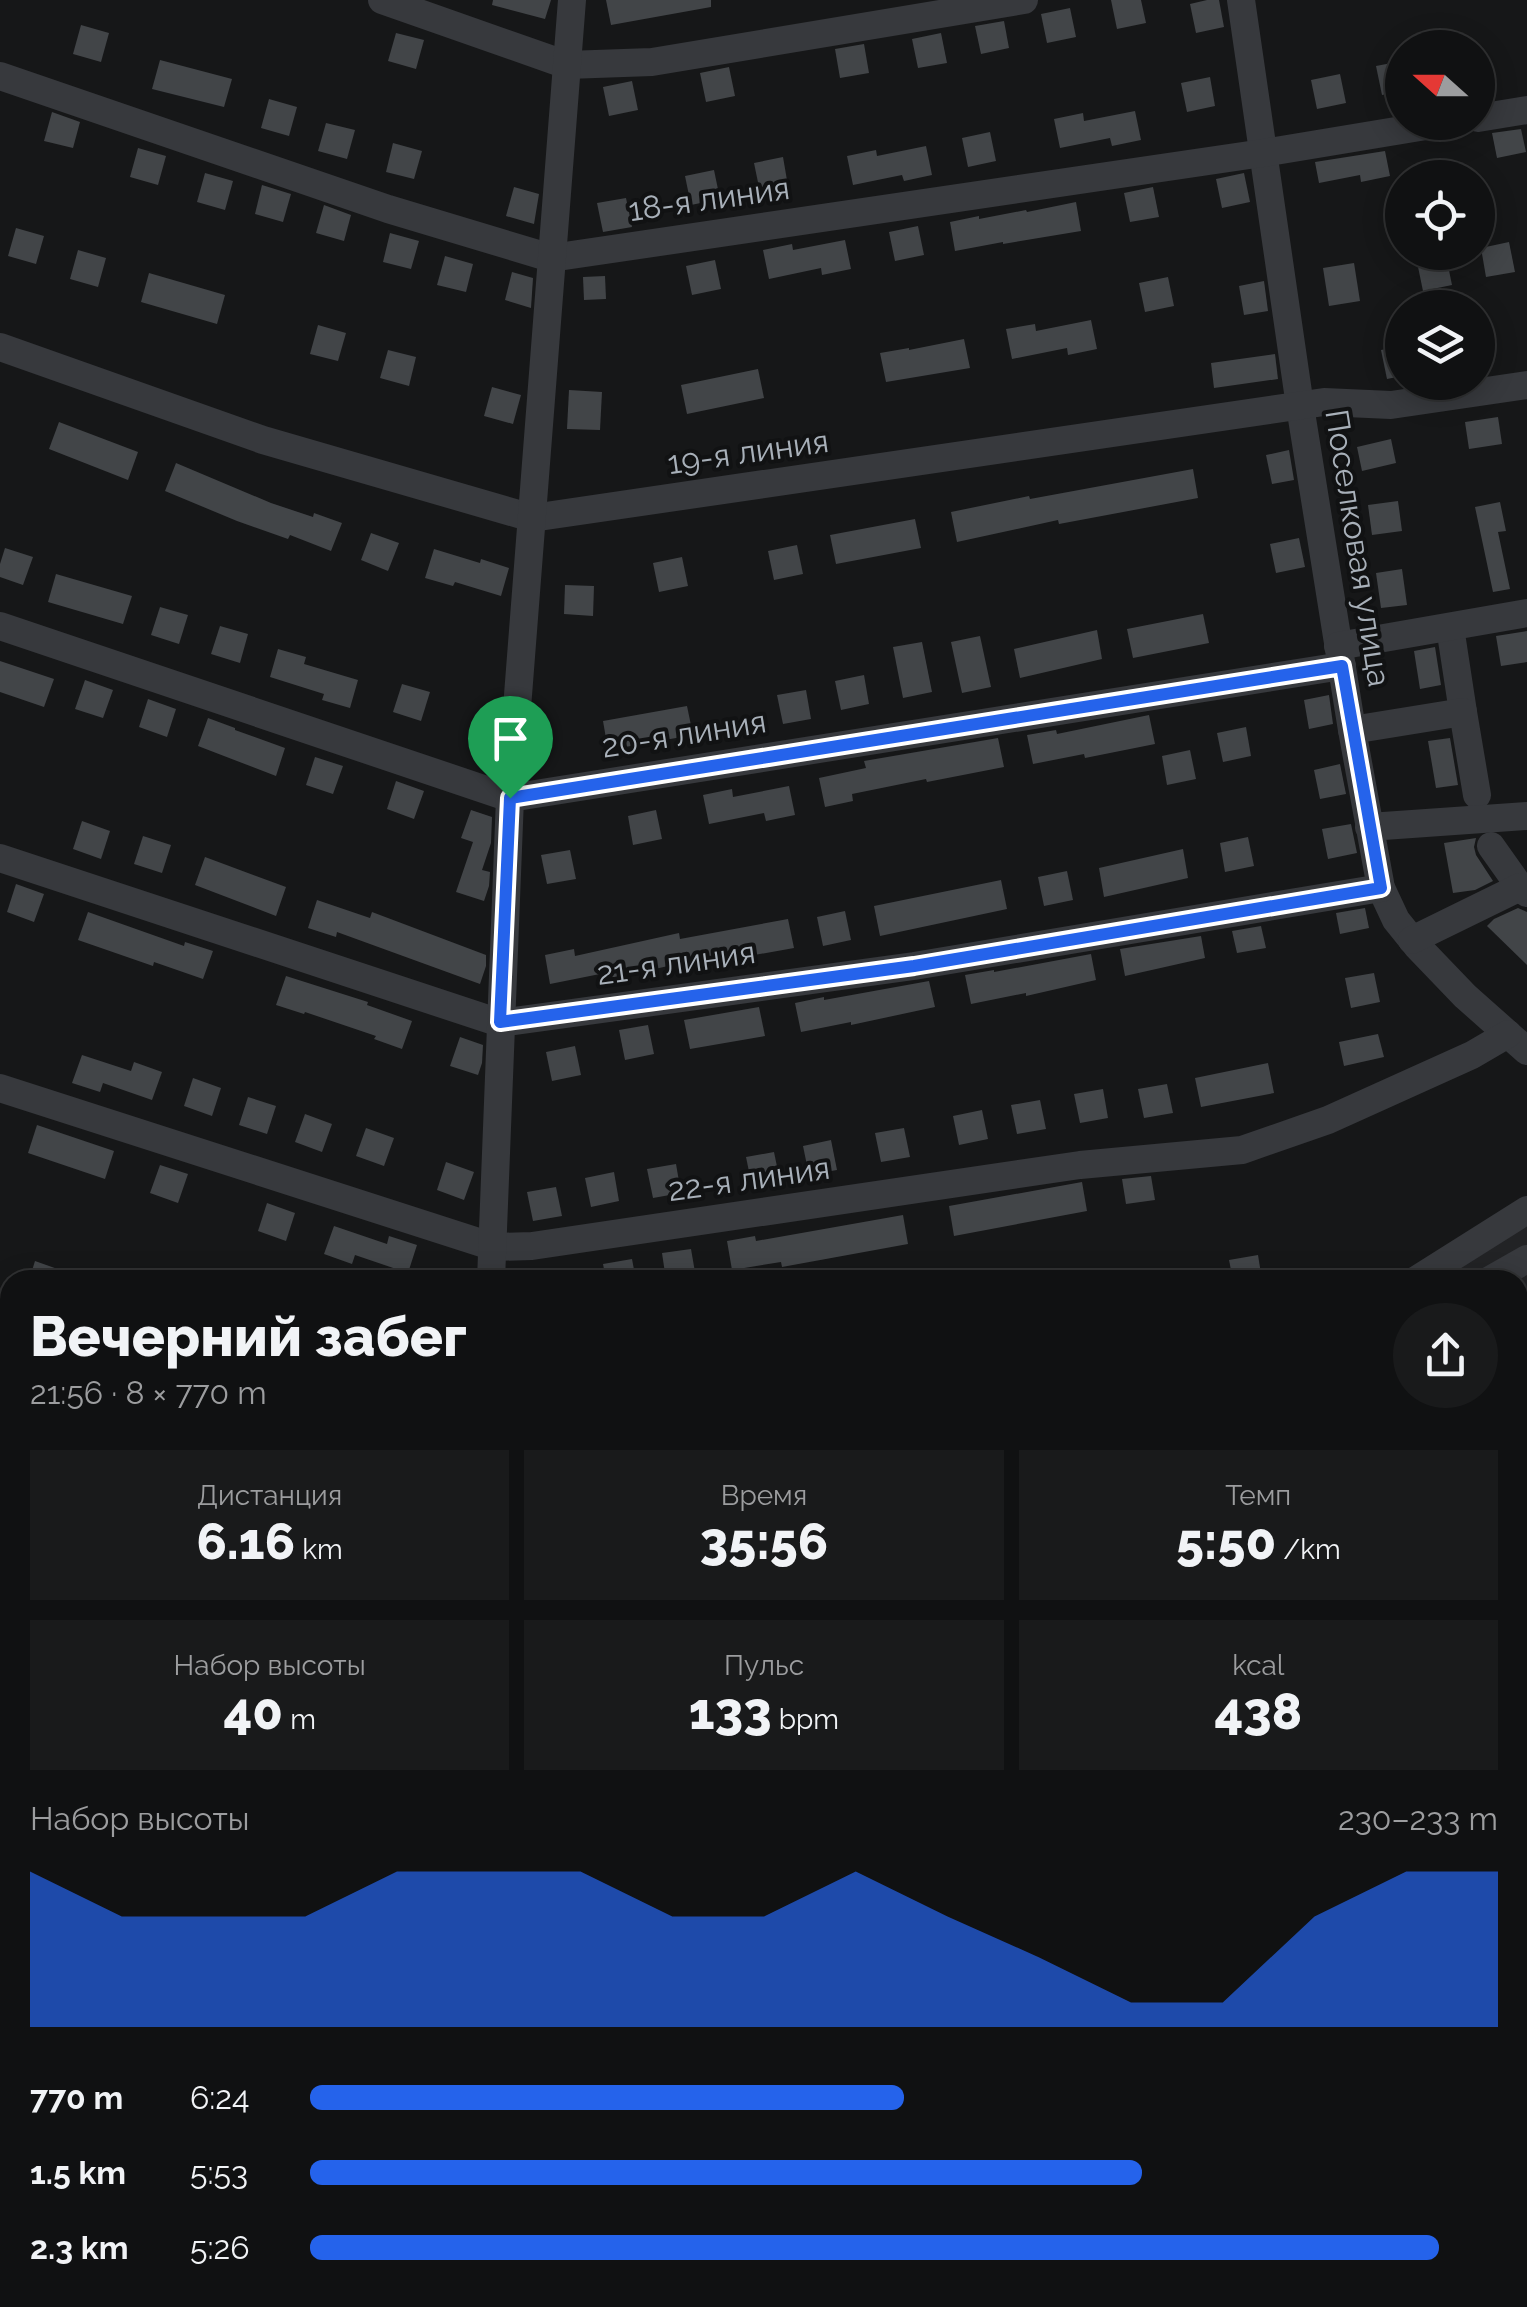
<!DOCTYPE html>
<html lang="ru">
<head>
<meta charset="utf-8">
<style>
	body { margin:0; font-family:Raleway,sans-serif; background:#191a1b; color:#f1f3f6; height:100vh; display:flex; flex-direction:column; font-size:38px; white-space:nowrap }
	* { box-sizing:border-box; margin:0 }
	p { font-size:32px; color:#9c9d9f }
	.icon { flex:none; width:55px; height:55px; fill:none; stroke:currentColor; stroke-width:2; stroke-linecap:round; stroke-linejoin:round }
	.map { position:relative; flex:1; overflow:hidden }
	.side { position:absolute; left:0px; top:1270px; width:1528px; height:1038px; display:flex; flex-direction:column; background:#101112; border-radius:30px 30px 0 0; box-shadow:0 5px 25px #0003,0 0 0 2px #303132 }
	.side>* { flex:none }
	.needle { width:65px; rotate:291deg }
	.fabs { position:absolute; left:1385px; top:30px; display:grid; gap:20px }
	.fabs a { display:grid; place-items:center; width:110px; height:110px; border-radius:50%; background:#101112; box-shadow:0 5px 25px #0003,0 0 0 2px #303132; font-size:50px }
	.pin { position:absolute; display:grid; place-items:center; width:85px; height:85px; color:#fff; margin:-102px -42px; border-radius:50% 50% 50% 0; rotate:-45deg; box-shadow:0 0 10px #0007 }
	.pin .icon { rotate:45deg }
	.round { display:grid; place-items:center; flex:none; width:105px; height:105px; border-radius:52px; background:#191a1b }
	.summary { display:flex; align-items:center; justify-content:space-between; height:170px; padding:0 30px }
	h1 { font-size:55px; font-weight:800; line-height:75px }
	.figures { display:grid; grid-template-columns:repeat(3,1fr); gap:15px; height:170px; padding:10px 30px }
	.figures div { display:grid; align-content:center; border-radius:0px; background:#191a1b; text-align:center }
	.figures b { font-size:50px; font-weight:800 }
	.figures small { font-size:28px; font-weight:400 }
	.figures p { font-size:28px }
	.chart { height:280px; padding:20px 30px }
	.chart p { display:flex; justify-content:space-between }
	.chart svg { width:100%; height:180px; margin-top:10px; fill:#2563eb; opacity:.7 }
	ul { padding:0 30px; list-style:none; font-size:32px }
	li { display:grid; grid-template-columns:160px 120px 1fr; align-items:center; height:75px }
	li i { height:25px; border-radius:12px; background:#2563eb }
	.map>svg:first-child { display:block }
</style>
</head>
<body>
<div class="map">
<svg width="1527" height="2307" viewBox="0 0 1527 2307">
	<rect width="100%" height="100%" fill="#161718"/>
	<polygon fill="#222325" points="1527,1204 1527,2307 0,2307 0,1929 10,1927 10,2298 1518,2298 1518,1280 1415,1280"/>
	<g fill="#424548">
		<polygon points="493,0 551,0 545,19 492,5"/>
		<polygon points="606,0 711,0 711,7 611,25"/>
		<polygon points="1111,0 1141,0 1146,23 1117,29"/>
		<polygon points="1207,0 1219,0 1224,27 1196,33 1190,4"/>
		<polygon points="1070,8 1076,37 1047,43 1041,14"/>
		<polygon points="1004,21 1009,48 981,54 975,26"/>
		<polygon points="81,25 109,33 101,62 73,54"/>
		<polygon points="396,33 424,40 416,69 388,61"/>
		<polygon points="941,33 947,63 918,68 912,39"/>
		<polygon points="864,44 869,73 840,78 835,49"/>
		<polygon points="160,60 232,79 224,107 152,89"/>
		<polygon points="1402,61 1402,91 1382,95 1376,66"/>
		<polygon points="729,67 735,96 706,102 700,73"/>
		<polygon points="1340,74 1346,103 1317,109 1311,80"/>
		<polygon points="1210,77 1215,106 1187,112 1181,83"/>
		<polygon points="632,81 638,110 609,116 603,87"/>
		<polygon points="269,99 297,107 289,136 261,128"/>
		<polygon points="1135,111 1141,140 1112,146 1110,138 1060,148 1054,119 1083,113 1084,121"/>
		<polygon points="52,112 80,122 73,148 44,141"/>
		<polygon points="326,123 355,130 347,159 318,151"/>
		<polygon points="1521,129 1526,152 1497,158 1492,133"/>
		<polygon points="990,132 996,161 968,167 962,138"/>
		<polygon points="393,143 422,151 414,179 386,172"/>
		<polygon points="926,146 932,175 904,181 902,175 853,185 847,156 876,150 877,156"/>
		<polygon points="138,148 166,156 158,185 130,177"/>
		<polygon points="1385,151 1390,176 1361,182 1360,175 1319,183 1315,162"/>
		<polygon points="783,157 788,186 760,192 754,163"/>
		<polygon points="714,170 720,199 691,205 685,176"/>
		<polygon points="205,173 233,181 225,210 197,202"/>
		<polygon points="1244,173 1250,202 1222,208 1216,179"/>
		<polygon points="262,185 291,194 283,222 255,214"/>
		<polygon points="514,187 539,194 534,224 506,216"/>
		<polygon points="1153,187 1159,217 1130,222 1124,193"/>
		<polygon points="626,198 632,227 603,232 597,203"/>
		<polygon points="1076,202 1081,231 1003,244 1003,242 955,251 950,222 979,216 979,219 1026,210 1027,212"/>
		<polygon points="324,205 351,215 344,241 316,233"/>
		<polygon points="918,226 924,255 895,261 889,232"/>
		<polygon points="16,228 44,236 36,264 8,256"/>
		<polygon points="390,233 419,241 411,269 383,262"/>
		<polygon points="845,240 851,269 822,275 821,268 769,279 763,250 792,244 793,250"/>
		<polygon points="1509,242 1515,272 1486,277 1481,248"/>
		<polygon points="78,250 106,258 98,287 70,279"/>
		<polygon points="445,256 473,264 466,292 437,285"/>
		<polygon points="1446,256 1452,285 1423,291 1417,262"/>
		<polygon points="715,260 721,289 692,295 686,266"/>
		<polygon points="1354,263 1360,301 1329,306 1323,268"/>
		<polygon points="512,272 533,278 531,308 505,300"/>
		<polygon points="149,273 225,295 217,324 141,302"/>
		<polygon points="605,276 606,299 584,300 583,277"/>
		<polygon points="1168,277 1174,306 1145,312 1139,283"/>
		<polygon points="1264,281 1268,311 1244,315 1239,286"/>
		<polygon points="1091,320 1097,349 1068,355 1067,348 1012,359 1006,329 1035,324 1036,331"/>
		<polygon points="318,325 346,333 338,361 310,354"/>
		<polygon points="964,339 970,368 886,382 880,353 909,348 909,350"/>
		<polygon points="1402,346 1402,376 1387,379 1381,350"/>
		<polygon points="388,350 416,357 409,386 380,378"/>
		<polygon points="1275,354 1278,379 1214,388 1211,363"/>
		<polygon points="758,369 764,398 687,414 681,385"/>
		<polygon points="492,387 521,395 513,424 484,416"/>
		<polygon points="569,390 602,392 600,430 567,429"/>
		<polygon points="1498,417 1502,444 1469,449 1465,422"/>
		<polygon points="59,422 138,452 128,480 49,449"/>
		<polygon points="1391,439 1396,463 1362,471 1357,447"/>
		<polygon points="1289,450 1294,480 1272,484 1266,455"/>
		<polygon points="176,463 271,503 313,517 314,513 342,523 331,551 290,535 288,539 237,521 165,491"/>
		<polygon points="1193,469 1198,498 1059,524 1058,520 957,542 951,512 1029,496 1030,499"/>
		<polygon points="1398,501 1402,531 1372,535 1368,505"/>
		<polygon points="1500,502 1506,531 1498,532 1510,589 1493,592 1475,507"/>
		<polygon points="915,519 921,548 836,564 830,535"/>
		<polygon points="371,533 399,543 388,571 361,560"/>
		<polygon points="1299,538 1305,567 1276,573 1270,544"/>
		<polygon points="797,545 803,574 774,580 768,551"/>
		<polygon points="5,548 33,557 23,585 0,577 0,564"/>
		<polygon points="434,549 480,563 481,559 509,568 501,596 455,582 453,586 425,578"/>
		<polygon points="682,557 688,586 659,592 653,563"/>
		<polygon points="1402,569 1407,605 1381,608 1376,573"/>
		<polygon points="56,574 132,596 123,624 48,602"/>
		<polygon points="565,585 594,586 593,616 564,614"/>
		<polygon points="160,607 188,615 179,644 151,635"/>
		<polygon points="1203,614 1209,643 1133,658 1127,629"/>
		<polygon points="220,626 248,634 240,663 211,654"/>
		<polygon points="1097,630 1102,659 1020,678 1014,649"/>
		<polygon points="1527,631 1527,662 1501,666 1496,636"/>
		<polygon points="980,636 991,687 962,693 951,642"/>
		<polygon points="922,642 932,692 903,698 893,647"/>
		<polygon points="1435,647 1441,685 1420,689 1414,651"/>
		<polygon points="278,649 306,657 304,664 358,680 350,708 322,700 324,694 270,677"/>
		<polygon points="0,661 54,679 44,707 0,692"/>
		<polygon points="864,675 869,704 841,710 835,681"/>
		<polygon points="85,680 113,690 103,718 75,709"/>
		<polygon points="402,684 430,692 421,721 393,712"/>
		<polygon points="806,690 811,719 783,724 777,695"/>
		<polygon points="1329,695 1333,724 1309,729 1304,700"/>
		<polygon points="148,699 176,709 167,737 139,727"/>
		<polygon points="687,706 693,735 608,750 603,721"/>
		<polygon points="1149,715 1155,744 1085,758 1084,754 1033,764 1027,735 1056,730 1057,734"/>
		<polygon points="208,718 235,728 235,730 285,748 276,776 198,746"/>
		<polygon points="1246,727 1251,756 1223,762 1217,733"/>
		<polygon points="998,738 1004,767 927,782 926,779 852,794 853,801 825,807 819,778 866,768 864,761"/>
		<polygon points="1450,738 1458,785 1436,788 1428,741"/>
		<polygon points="1190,750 1196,779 1167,785 1162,756"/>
		<polygon points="315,757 343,766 333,794 306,785"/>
		<polygon points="1340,764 1346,794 1320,799 1314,770"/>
		<polygon points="396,781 424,791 414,819 387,809"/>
		<polygon points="789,786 795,815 766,821 764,813 709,824 703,795 732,789 733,797"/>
		<polygon points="471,810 492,817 491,843 482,870 490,872 489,886 484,901 456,892 473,842 461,838"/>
		<polygon points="656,810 662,839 633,845 628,816"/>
		<polygon points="82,821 110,831 101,859 73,849"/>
		<polygon points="1351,824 1357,853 1328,859 1322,829"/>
		<polygon points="143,836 171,845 162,873 134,864"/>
		<polygon points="1248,837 1254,866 1225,872 1220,843"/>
		<polygon points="1476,838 1474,847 1476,855 1493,881 1475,890 1453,893 1444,843"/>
		<polygon points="1183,849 1188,878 1104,897 1099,868"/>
		<polygon points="570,850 576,879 547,884 541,855"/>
		<polygon points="205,857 286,887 276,916 195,885"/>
		<polygon points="1067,871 1073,900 1044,906 1038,877"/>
		<polygon points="1001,880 1007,909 880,936 874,906"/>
		<polygon points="16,884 44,894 34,922 7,912"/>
		<polygon points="317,900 370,918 372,912 486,955 486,966 480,984 337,932 336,937 308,928"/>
		<polygon points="1365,908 1369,928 1340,934 1336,913"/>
		<polygon points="1518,908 1527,912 1527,965 1487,926 1494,919"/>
		<polygon points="845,911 851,940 823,946 817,917"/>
		<polygon points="88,912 184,946 185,942 213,951 203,979 154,962 153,966 78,940"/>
		<polygon points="788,919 794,948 709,963 708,957 606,980 605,973 550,984 545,955 574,949 575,956 679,933 680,939"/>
		<polygon points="1261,926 1266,948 1237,953 1232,931"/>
		<polygon points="1201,936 1205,958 1125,976 1120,949"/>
		<polygon points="1091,954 1096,980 1026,996 1026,993 971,1004 965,975 994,970 994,972"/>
		<polygon points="1374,973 1380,1002 1351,1008 1345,978"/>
		<polygon points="286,976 368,1002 367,1005 412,1021 402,1049 374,1039 376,1036 305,1012 304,1014 276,1005"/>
		<polygon points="929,981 935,1007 851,1025 851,1022 801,1032 795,1003 824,997 824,1000"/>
		<polygon points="759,1007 765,1036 690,1049 684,1020"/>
		<polygon points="648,1025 654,1054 625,1060 619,1030"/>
		<polygon points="1378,1034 1384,1057 1344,1066 1339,1042"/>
		<polygon points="460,1037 483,1045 482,1063 478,1075 450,1066"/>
		<polygon points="575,1046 581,1075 552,1081 546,1052"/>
		<polygon points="82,1055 131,1071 134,1062 162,1072 152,1100 103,1083 100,1092 72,1083"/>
		<polygon points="1268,1063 1274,1093 1201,1107 1195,1078"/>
		<polygon points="193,1078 221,1088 212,1116 184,1106"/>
		<polygon points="1167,1084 1173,1113 1144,1118 1138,1089"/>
		<polygon points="1103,1089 1108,1118 1080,1123 1074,1094"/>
		<polygon points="248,1097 276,1106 267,1134 239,1125"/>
		<polygon points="1040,1100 1046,1129 1017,1134 1011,1105"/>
		<polygon points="982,1110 988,1139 959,1145 953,1116"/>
		<polygon points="305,1114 332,1124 322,1152 295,1142"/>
		<polygon points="37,1125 114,1151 105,1179 28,1153"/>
		<polygon points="366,1128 394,1138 384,1166 356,1156"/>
		<polygon points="904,1128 910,1157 881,1162 875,1133"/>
		<polygon points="831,1140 837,1170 809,1175 803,1146"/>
		<polygon points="774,1152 780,1181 752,1186 746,1157"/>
		<polygon points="446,1162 474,1172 464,1200 437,1190"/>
		<polygon points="676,1164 681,1193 653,1198 647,1169"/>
		<polygon points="160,1165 188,1174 178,1203 150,1193"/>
		<polygon points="614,1172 619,1201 591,1207 585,1178"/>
		<polygon points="1151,1176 1155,1200 1126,1204 1122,1179"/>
		<polygon points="1082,1182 1087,1211 954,1236 949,1206"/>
		<polygon points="556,1187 562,1216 533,1221 527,1192"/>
		<polygon points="267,1203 295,1213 286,1241 258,1231"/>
		<polygon points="903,1215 908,1244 782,1267 781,1262 732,1270 727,1241 755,1236 756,1241"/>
		<polygon points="334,1226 387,1244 389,1236 417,1245 408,1273 355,1255 352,1264 324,1254"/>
		<polygon points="691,1249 696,1278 666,1280 662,1253"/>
		<polygon points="1258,1255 1262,1280 1233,1280 1229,1260"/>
		<polygon points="632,1259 636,1280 606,1280 603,1264"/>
		<polygon points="35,1261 83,1278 82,1280 29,1280"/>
	</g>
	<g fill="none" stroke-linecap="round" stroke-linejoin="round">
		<g stroke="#3d4044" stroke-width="4" stroke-dasharray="5 8" stroke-linecap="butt">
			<polyline points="0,1941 10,1939"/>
			<polyline points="0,2278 10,2274"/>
			<polyline points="877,2298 899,2307"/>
		</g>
		<g stroke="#37393d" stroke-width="28">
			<polyline points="382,0 567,65 652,62 1024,0"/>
			<polyline points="1241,0 1300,406 1352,730 1381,888 1396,920 1417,946 1465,996 1527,1051"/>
			<polyline points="0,76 388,209 551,258 1263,153 1450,122"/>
			<polyline points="1478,118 1527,110"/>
			<polyline points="0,347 263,440 532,518 1324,402 1391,405 1527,385"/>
			<polyline points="0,626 510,798 1342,666"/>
			<polyline points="1450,627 1463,712"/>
			<polyline points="1338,646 1527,613"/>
			<polyline points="1352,730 1463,712 1477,795"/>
			<polyline points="1369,827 1527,816"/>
			<polyline points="1491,846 1520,887 1527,893"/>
			<polyline points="0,858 500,1023 914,966 1381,888"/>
			<polyline points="1412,940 1520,887"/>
			<polyline points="0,1088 494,1247 532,1246 1080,1165 1242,1150 1328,1120 1472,1055 1508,1034"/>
			<polyline points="491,1280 510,798 572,0"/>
			<polyline points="1416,1280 1527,1210"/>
			<polyline points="1490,1280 1527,1259"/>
			<polyline points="0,1313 10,1316"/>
			<polyline points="1518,1403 1527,1398"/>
			<polyline points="0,1554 10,1557"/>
			<polyline points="1518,1760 1527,1756"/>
			<polyline points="1518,1846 1527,1868"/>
			<polyline points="1518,2135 1527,2157"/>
			<polyline points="516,2298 531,2307"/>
			<polyline points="633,2298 647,2307"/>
			<polyline points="1367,2298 1371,2307"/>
		</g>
	</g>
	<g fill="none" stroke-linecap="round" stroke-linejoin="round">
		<defs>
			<polygon id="route" points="1342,666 1381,888 914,966 500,1022 510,798"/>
		</defs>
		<use href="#route" stroke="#fff" stroke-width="20"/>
		<use href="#route" stroke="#2563eb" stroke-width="12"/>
	</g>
	<g text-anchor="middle" stroke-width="8" stroke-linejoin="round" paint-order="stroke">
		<g font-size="32" fill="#a8b0b9" stroke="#111213">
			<text transform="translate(709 199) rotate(-8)" y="11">18-я линия</text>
			<text transform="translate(748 452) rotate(-8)" y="11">19-я линия</text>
			<text transform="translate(1358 548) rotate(81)" y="11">Поселковая улица</text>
			<text transform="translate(684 734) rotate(-9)" y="11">20-я линия</text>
			<text transform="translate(676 963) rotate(-8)" y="11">21-я линия</text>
			<text transform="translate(749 1179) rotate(-8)" y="11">22-я линия</text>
		</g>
	</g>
</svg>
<div class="fabs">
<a><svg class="needle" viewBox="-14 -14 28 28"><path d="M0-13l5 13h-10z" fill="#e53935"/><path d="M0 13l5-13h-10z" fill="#9c9d9f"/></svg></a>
<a><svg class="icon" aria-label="locate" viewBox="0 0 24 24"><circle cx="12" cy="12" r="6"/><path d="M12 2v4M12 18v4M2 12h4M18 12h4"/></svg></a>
<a><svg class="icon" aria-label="layers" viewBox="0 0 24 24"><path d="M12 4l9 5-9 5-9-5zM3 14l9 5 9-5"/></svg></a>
</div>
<div class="pin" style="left:510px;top:798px;background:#1e9e55"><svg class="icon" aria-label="arrive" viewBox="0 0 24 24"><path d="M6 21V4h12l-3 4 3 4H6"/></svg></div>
<section class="side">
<div class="summary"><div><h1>Вечерний забег</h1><p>21:56 · 8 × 770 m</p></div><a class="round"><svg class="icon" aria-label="share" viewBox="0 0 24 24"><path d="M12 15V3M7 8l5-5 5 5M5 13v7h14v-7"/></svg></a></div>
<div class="figures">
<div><p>Дистанция</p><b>6.16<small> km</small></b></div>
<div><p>Время</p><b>35:56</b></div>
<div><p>Темп</p><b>5:50<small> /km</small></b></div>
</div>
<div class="figures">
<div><p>Набор высоты</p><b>40<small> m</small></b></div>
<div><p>Пульс</p><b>133<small> bpm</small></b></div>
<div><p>kcal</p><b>438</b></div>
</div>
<div class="chart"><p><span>Набор высоты</span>230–233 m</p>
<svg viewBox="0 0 160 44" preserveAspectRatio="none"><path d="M0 44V6L10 17L20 17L30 17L40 6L50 6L60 6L70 17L80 17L90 6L100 17L110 27L120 38L130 38L140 17L150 6L160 6V44z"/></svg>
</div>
<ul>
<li><b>770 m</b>6:24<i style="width:50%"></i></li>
<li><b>1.5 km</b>5:53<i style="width:70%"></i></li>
<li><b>2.3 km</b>5:26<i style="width:95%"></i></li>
</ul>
</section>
</div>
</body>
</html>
